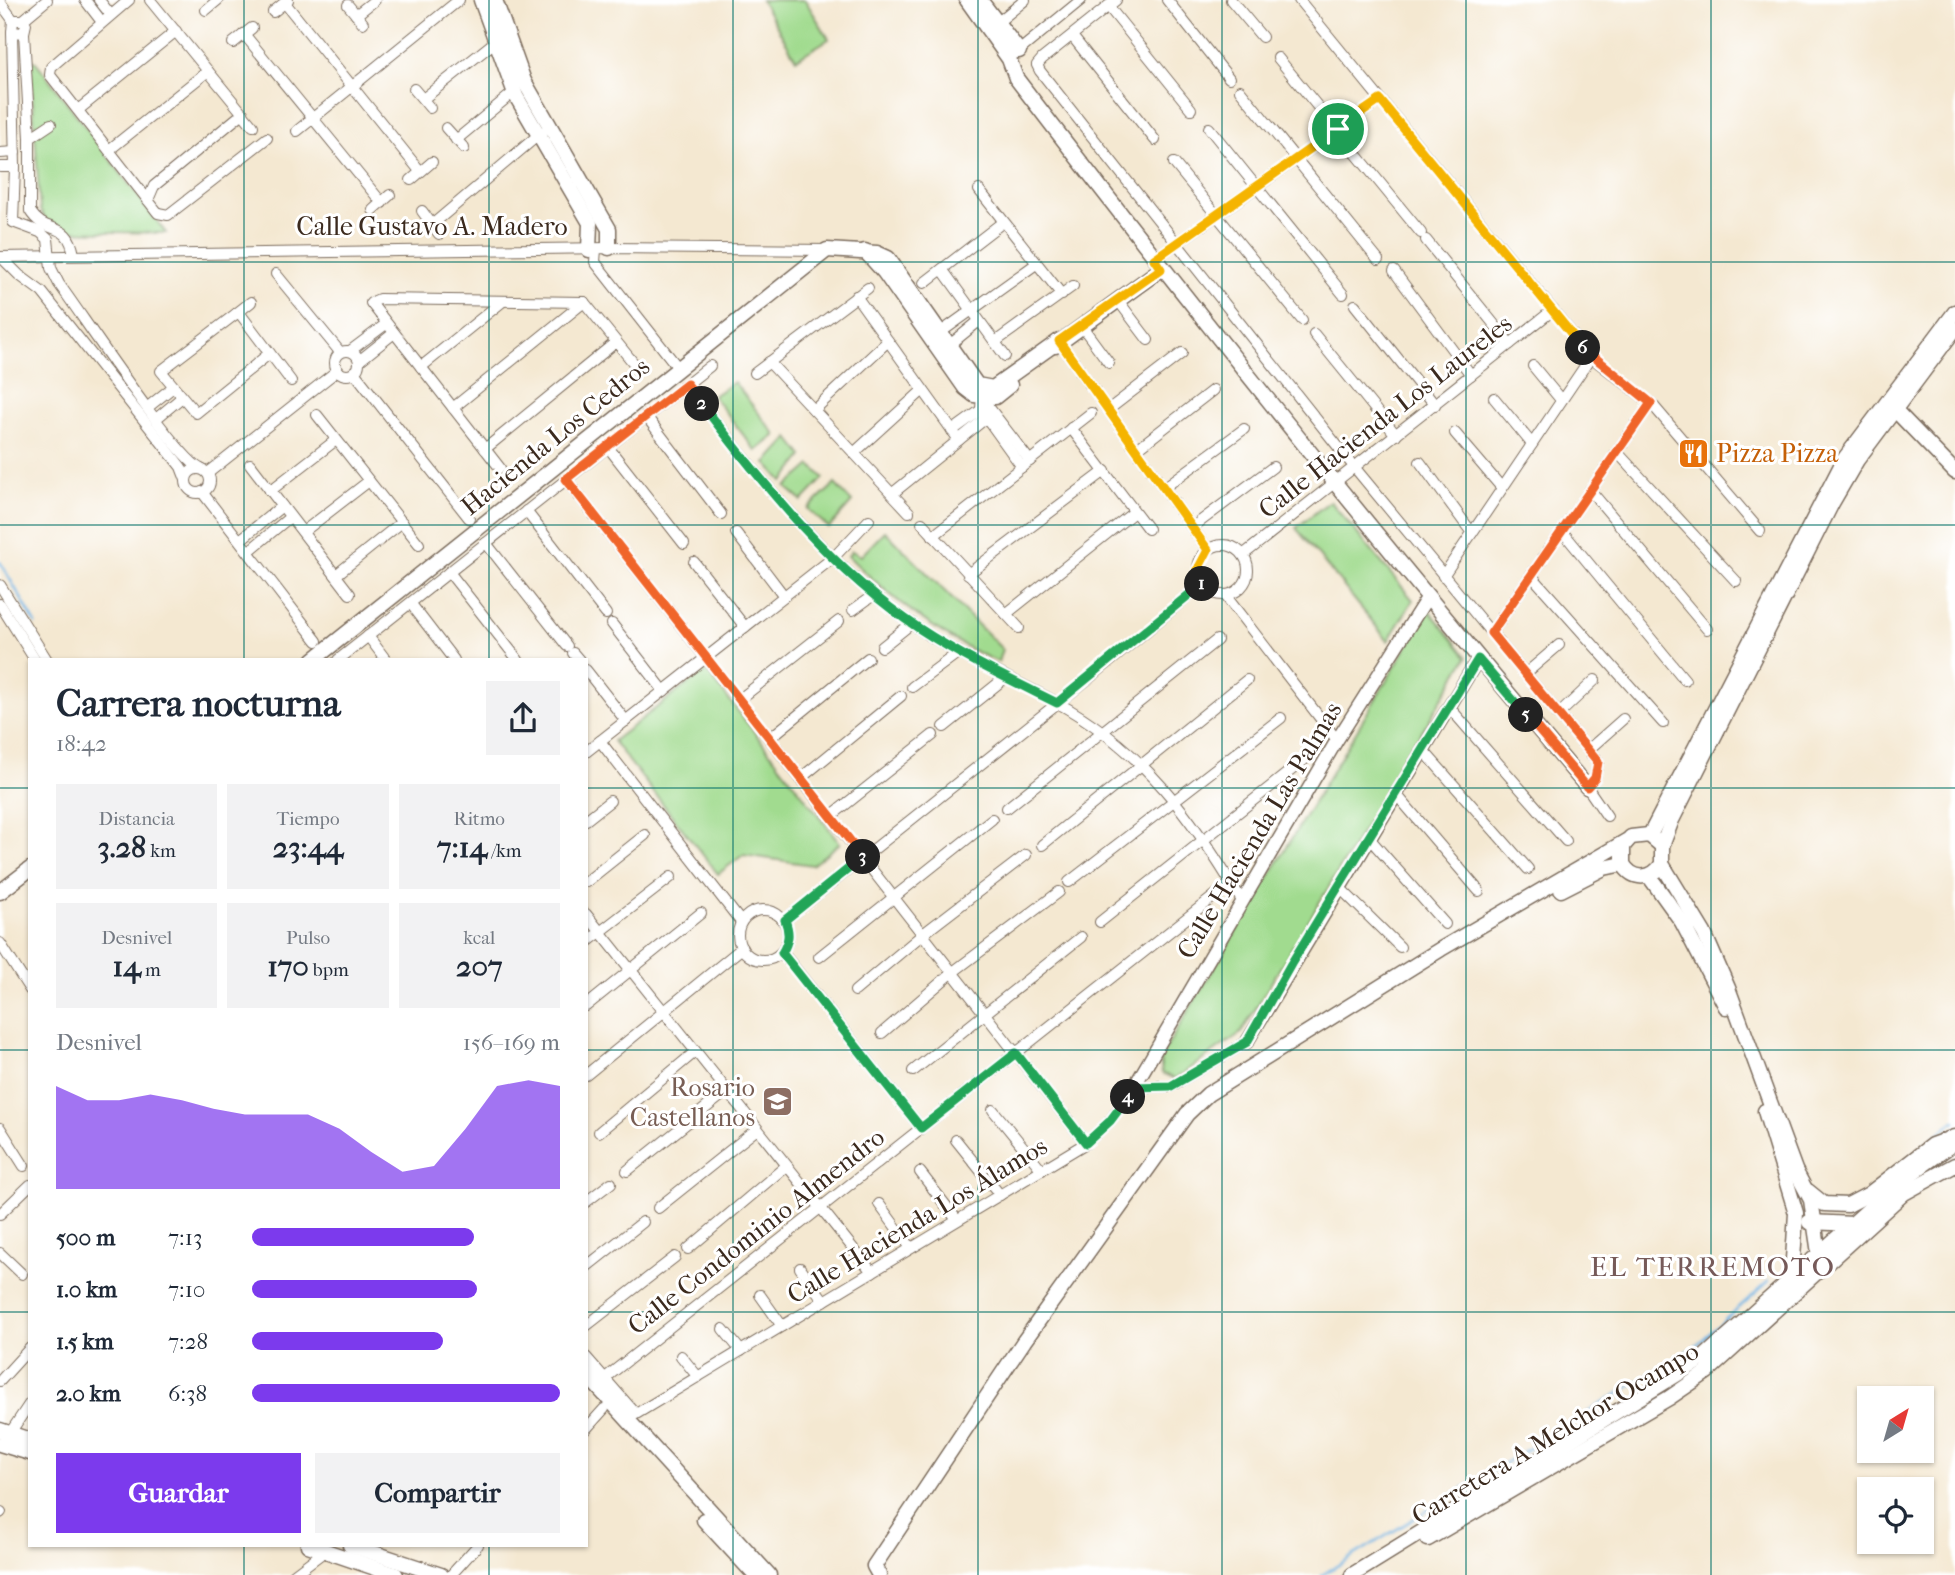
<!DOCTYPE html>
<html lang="es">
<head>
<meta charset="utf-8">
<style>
	body { margin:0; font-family:"IM FELL French Canon",serif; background:#f2f2f3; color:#1f2937; height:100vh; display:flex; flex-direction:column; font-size:26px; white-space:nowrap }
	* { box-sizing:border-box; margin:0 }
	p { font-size:23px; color:#747a83 }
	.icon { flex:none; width:38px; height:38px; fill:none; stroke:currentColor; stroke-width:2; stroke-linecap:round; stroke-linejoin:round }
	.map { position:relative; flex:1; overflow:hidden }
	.side { position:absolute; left:28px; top:658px; width:560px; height:889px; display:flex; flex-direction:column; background:#fff; border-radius:0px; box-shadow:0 2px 5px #0004 }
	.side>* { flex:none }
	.needle { width:46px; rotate:37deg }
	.tools { position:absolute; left:1857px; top:1386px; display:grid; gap:14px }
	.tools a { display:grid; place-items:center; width:77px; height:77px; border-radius:0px; background:#fff; box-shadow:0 2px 5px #0004; font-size:35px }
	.pin { position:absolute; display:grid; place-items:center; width:60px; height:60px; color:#fff; margin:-30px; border:4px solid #fff; border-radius:50%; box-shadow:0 2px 7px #0007 }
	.km { position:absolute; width:35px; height:35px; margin:-18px; border-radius:50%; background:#222; color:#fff; font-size:19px; line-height:35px; text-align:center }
	.round { display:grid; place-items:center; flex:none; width:74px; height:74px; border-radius:0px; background:#f2f2f3 }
	.headline { display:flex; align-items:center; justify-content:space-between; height:119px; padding:0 28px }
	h1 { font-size:38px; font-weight:700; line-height:52px }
	.metrics { display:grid; grid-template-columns:repeat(3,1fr); gap:10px; height:119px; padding:7px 28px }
	.metrics div { display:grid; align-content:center; border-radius:0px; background:#f2f2f3; text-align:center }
	.metrics b { font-size:30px; font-weight:700 }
	.metrics small { font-size:19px; font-weight:400 }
	.metrics p { font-size:19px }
	.chart { height:196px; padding:14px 28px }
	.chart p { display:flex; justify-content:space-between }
	.chart svg { width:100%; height:126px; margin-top:7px; fill:#7c3aed; opacity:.7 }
	.button { display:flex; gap:14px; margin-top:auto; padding:14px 28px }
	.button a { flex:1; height:80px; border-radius:0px; background:#7c3aed; color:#fff; font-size:28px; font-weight:700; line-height:80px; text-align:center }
	.button a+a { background:#f2f2f3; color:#1f2937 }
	ul { padding:0 28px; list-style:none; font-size:23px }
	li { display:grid; grid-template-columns:112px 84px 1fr; align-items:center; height:52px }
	li i { height:18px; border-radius:9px; background:#7c3aed }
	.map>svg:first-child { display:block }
</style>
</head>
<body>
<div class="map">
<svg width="1955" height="1575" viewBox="0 0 1955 1575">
	<rect width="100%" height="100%" fill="#fff"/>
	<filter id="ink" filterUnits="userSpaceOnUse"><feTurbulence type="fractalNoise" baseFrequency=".0143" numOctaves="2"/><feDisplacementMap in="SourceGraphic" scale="14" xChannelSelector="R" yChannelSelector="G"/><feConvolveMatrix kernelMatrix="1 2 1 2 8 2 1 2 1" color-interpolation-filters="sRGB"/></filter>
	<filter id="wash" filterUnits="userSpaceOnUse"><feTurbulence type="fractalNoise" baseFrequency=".00686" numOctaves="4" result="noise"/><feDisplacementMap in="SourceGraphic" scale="28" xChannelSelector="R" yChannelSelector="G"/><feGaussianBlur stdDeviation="1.57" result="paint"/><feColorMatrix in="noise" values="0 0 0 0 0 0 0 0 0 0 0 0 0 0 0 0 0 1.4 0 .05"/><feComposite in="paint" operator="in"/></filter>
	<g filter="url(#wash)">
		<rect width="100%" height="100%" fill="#f4e8d1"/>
		<g fill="#a1db8f" stroke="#6e8256" stroke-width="2">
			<polygon points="761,0 805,0 829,39 796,59"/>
			<polygon points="30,60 36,62 166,233 52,231 40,210"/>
			<polygon points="734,382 776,435 756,451 713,396"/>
			<polygon points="789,438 803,456 783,482 766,463"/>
			<polygon points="811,465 824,478 802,501 786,487"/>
			<polygon points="835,484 852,502 829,528 808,509"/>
			<polygon points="1330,501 1413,600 1388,641 1296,528"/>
			<path d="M885 531 1002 649 998 662C943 639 890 598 848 556L852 551 861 556Z"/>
			<polygon points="1429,610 1467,657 1241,1033 1175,1079 1162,1073 1160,1058"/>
			<polygon points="706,670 840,843 812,865 743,855 718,874 613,741"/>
		</g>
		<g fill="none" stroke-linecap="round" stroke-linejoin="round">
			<g stroke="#6db2e3" stroke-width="2.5">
				<polyline points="0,562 36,624"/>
				<polyline points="1933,1138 1955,1121"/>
				<polyline points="1322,1575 1693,1348 1769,1281"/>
			</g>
		</g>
	</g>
	<g filter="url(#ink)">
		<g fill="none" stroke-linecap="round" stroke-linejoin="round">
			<defs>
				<g id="minor">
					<polyline points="85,0 102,22"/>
					<polyline points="99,0 110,14"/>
					<polyline points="129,0 51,67 50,75 158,213 168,215 267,138"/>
					<polyline points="150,0 253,126"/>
					<polyline points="1116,0 1042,59 1037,65 1040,71 1355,468 1598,762 1595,778 1587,787 1607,816"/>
					<polyline points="1167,0 1229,78"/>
					<polyline points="1231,0 1262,37"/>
					<polyline points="1299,0 1591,357 1651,403 1760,531"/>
					<polyline points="0,2 13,20 12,32 24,33 26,24 23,20 13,20"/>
					<polyline points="285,3 420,171"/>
					<polyline points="348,5 363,23"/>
					<polyline points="1108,6 1191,109"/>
					<polyline points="206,10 218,0"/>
					<polyline points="273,12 288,0"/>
					<polyline points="356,15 375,0"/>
					<polyline points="23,20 47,0"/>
					<polyline points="997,23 1025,0"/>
					<path d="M12 32 15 167 13 222 40 232 48 239 51 268 59 284C82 315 176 458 201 469"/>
					<path d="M24 33 30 138V211C46 237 68 218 74 255"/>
					<polyline points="244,34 382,203"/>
					<polyline points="1072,36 1155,140"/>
					<polyline points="233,43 252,28"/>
					<polyline points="1015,54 1081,0"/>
					<polyline points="1278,58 1421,233"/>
					<polyline points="414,89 430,108"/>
					<polyline points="1240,90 1378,260"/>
					<polyline points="423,99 496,41"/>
					<polyline points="78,110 176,31"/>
					<polyline points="446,128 464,148"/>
					<polyline points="1209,128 1343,294"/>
					<polyline points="297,131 459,0"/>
					<polyline points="30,138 51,124"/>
					<polyline points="456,140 514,92"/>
					<polyline points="109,150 208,71"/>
					<polyline points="0,153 15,152"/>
					<polyline points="1174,163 1302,320"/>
					<polyline points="0,167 15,167"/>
					<polyline points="411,180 432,162"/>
					<polyline points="979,190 1062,295"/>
					<polyline points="148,200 154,186 243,113"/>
					<polyline points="373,210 390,195"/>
					<polyline points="422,211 439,234"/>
					<polyline points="433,224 542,132"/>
					<polyline points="1426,240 1510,344"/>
					<polyline points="596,249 595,262 679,369"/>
					<polyline points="0,257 609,248 827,250"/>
					<polyline points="1,257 19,275 42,292 181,467 186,480"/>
					<polyline points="1154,259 1380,100"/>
					<polyline points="942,269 1005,356"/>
					<polyline points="1394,271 1471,375"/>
					<polyline points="276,274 340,352"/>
					<polyline points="924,283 1003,222"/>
					<polyline points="856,296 959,440"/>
					<polyline points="1117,299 1148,340"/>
					<polyline points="584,302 636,366"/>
					<polyline points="1355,305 1435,405"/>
					<polyline points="237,313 251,302"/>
					<polyline points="1081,325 1109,363"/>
					<polyline points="1314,334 1396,435"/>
					<polyline points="937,335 1036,264"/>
					<polyline points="1059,341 1208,550"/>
					<polyline points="995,342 1073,286"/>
					<polyline points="946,348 979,321"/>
					<polyline points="350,351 386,324"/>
					<circle cx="347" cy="363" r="12"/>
					<polyline points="270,353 196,413 161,371 237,313 241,315 291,381"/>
					<polyline points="359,361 394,333"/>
					<polyline points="769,362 909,512"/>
					<polyline points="1533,366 1561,400"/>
					<polyline points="421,367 503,301"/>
					<polyline points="354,372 469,518"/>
					<polyline points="755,373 868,288"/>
					<path d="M687 384C755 473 826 567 920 629 963 658 1011 678 1056 702 1144 750 1192 817 1242 901"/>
					<polyline points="982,391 981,410 1022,467"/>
					<polyline points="981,397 1030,461"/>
					<polyline points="1494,398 1532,444"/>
					<polyline points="148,407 173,387"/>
					<polyline points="453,408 584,302"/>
					<polyline points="814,410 888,341"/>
					<polyline points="1108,410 1182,353"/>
					<polyline points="317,415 419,544"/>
					<polyline points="646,416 721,514"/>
					<polyline points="157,418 181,398"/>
					<polyline points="1071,428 1148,529"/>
					<polyline points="952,431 981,410"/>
					<polyline points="1455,433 1502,488"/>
					<polyline points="608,447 684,544"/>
					<polyline points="485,449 616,342"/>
					<polyline points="1137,449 1213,390"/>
					<polyline points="855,452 923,390"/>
					<polyline points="1617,452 1736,581"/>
					<polyline points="1420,462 1472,533"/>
					<polyline points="250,464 350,594"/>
					<polyline points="500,468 371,303 379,299 584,302"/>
					<circle cx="198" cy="481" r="12"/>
					<polyline points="208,473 338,370"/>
					<polyline points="566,479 1086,1143"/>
					<polyline points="1165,487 1244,429"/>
					<polyline points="1590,490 1707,629"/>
					<polyline points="270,491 336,440"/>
					<polyline points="202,492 317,641"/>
					<polyline points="893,493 986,418"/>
					<polyline points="526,511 606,614"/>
					<polyline points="922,523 1019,628"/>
					<polyline points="1194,526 1273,467"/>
					<polyline points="1562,531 1685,680"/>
					<polyline points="303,532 369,481"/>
					<polyline points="736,533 784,596"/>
					<polyline points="933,536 1091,413"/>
					<polyline points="240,540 282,506"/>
					<polyline points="486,543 567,646"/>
					<circle cx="1223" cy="570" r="25"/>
					<polyline points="249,551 290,517"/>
					<polyline points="1243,555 1553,310"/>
					<polyline points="694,562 745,627"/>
					<polyline points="449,572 518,660"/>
					<polyline points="968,574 1105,471"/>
					<polyline points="336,575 402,522"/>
					<polyline points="1531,575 1663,723"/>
					<polyline points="1443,576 1591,357"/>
					<polyline points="0,585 47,660"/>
					<polyline points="1225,595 1337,740"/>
					<polyline points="0,604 35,660"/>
					<polyline points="411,604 454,660"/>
					<polyline points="853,610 875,594"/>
					<polyline points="1006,614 1134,512"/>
					<polyline points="612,624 664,691"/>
					<polyline points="1491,633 1651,403"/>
					<polyline points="368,636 386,660"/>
					<polyline points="882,647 912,623"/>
					<polyline points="573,653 579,660"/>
					<polyline points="338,660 710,366"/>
					<polyline points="586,670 626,721"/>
					<polyline points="1525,674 1559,645"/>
					<polyline points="912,687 959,652"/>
					<polyline points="740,699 839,621"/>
					<polyline points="1449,707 1566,841"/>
					<polyline points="1558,715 1595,680"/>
					<polyline points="944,727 1005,678"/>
					<polyline points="770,738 868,658"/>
					<polyline points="600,741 741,922"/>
					<polyline points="1423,750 1528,869"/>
					<polyline points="1588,750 1623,719"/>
					<polyline points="586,752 834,557 869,520"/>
					<polyline points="801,778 901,696"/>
					<polyline points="1396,794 1479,891"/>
					<polyline points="1007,808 1217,640"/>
					<polyline points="831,816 933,735"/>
					<polyline points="586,820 610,801"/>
					<polyline points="1369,838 1445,924"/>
					<polyline points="1042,845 1247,680"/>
					<polyline points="586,882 645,835"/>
					<polyline points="1069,882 1281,718"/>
					<polyline points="1339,887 1400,947"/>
					<circle cx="763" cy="935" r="25"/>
					<polyline points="586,914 872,1272"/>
					<polyline points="785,920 1113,659 1202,584"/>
					<polyline points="1100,922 1304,760"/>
					<polyline points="0,943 30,990"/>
					<polyline points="586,943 671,877"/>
					<polyline points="782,952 921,1128"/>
					<polyline points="819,957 992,819"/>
					<polyline points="855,991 923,934 1026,855"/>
					<polyline points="586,1006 701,913"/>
					<polyline points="882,1033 953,972 1059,892"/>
					<polyline points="913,1071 1081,937"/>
					<polyline points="586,1075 742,948"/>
					<polyline points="993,1110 1042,1170"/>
					<polyline points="0,1128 24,1166"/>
					<polyline points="599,1132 695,1052"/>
					<polyline points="956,1140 1000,1195"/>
					<polyline points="627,1171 727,1091"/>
					<polyline points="920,1172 957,1220"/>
					<polyline points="586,1202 611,1183"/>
					<polyline points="879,1204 911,1248"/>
					<polyline points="658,1208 757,1129"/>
					<polyline points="0,1214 30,1185"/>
					<polyline points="688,1249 786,1166"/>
					<polyline points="0,1253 22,1274"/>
					<polyline points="586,1267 643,1222"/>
					<polyline points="800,1268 824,1301"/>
					<polyline points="760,1295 782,1326"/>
					<polyline points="586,1326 675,1257"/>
					<polyline points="723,1329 741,1351"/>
					<polyline points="681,1356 698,1377"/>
					<polyline points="586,1357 636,1414 1086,1143 1110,1121 1134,1087 1171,1086 1247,1042"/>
					<polyline points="604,1379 1231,883"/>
					<polyline points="0,1381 30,1348"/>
					<polyline points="586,1429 604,1409"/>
					<polyline points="10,1433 30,1403"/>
					<polyline points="0,1513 1,1512"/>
					<polyline points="293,1575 325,1551"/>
					<polyline points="451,1575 478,1545"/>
				</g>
				<g id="tertiary">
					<polyline points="1247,1042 1478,659"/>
					<polyline points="1134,1087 1337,740 1427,598"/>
				</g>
				<g id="secondary">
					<polyline points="481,0 516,96 590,223 589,250"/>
					<polyline points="495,0 524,81 609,229 609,248"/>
					<path d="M967 0 1009 59 1016 78C1200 319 1391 555 1587 787"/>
					<polyline points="980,0 1019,51"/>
					<polyline points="865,251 884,272 965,388 974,395 995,397 1010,385"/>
					<polyline points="1055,346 1161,269"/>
					<polyline points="1896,411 1955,472"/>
					<polyline points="313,660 827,250 877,253 888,258 977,385 993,388 1059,341"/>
					<polyline points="1650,835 1845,458 1955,312"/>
					<path d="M1662 846 1649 835 1631 837 1623 846V864C1633 881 1652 880 1662 864V846L1672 820 1832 503 1857 460 1955 329"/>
					<polyline points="1662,864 1704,933 1728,988 1795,1170 1811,1200 1820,1260"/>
					<polyline points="1649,876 1682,922 1726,1007"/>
					<polyline points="1561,890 1604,868 1623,864"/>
					<polyline points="0,892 30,869"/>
					<polyline points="1765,1111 1796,1213 1792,1275"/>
					<polyline points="1808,1191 1824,1204 1848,1205 1869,1194 1932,1145 1954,1137"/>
					<polyline points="1809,1222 1854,1224"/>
					<polyline points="586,1374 769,1575"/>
					<polyline points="0,1430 30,1440"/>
					<polyline points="0,1444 30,1453"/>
					<polyline points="704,1520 755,1575"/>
					<polyline points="1428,1539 1669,1398 1707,1372 1904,1193 1955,1165"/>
					<polyline points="308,1545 396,1575"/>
					<polyline points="350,1545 441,1575"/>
					<polyline points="879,1575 874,1566 1024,1341 1187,1114 1208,1094 1441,949 1626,841"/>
					<polyline points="1352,1575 1702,1359 1897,1184 1955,1142"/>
				</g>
			</defs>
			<use href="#minor" stroke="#7c6c5d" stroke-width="12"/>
			<use href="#tertiary" stroke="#7c6c5d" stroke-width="15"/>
			<use href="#secondary" stroke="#7c6c5d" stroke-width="17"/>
			<use href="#minor" stroke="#fff" stroke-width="10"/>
			<use href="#tertiary" stroke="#fff" stroke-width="12"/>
			<use href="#secondary" stroke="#fff" stroke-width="14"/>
		</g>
	</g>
	<g fill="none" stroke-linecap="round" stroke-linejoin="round" filter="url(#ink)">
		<defs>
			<polyline id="split-1" points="1202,584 1198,569 1208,550 1059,341 1161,269 1154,259 1338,129"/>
			<path id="split-2" d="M702 404C764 486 833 572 920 629 964 658 1011 680 1057 703L1202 584"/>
			<polyline id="split-3" points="702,404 687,384 566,479 863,857"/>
			<path id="split-4" d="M863 857 785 920C790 933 789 941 782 953L921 1128 1016 1053 1086 1143 1110 1121 1128 1097"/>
			<polyline id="split-5" points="1128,1097 1134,1087 1171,1086 1247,1042 1291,964 1478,659 1526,715"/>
			<polyline id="split-6" points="1526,715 1587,787 1595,778 1598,762 1491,633 1651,403 1583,348"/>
			<polyline id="split-7" points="1338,129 1380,100 1583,348"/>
		</defs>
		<use href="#split-1" stroke="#fff" stroke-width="14"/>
		<use href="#split-2" stroke="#fff" stroke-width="14"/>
		<use href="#split-3" stroke="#fff" stroke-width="14"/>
		<use href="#split-4" stroke="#fff" stroke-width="14"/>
		<use href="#split-5" stroke="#fff" stroke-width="14"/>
		<use href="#split-6" stroke="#fff" stroke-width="14"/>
		<use href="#split-7" stroke="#fff" stroke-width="14"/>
		<use href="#split-1" stroke="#f5b400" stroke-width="9"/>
		<use href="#split-2" stroke="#22a559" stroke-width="9"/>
		<use href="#split-3" stroke="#f0652b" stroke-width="9"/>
		<use href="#split-4" stroke="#22a559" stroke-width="9"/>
		<use href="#split-5" stroke="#22a559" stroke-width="9"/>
		<use href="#split-6" stroke="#f0652b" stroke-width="9"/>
		<use href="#split-7" stroke="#f5b400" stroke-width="9"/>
	</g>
	<path fill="none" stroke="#0f766e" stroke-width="2" stroke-opacity="0.55" d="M244 0V660M489 0V660M733 0V1575M978 0V1575M1222 0V1575M1466 0V1575M1711 0V1575M0 262H1955M0 525H1955M0 788H30M586 788H1955M0 1050H30M586 1050H1955M0 1312H30M586 1312H1955M244 1545V1575M489 1545V1575"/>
	<defs>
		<symbol id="restaurant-square" viewBox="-11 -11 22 22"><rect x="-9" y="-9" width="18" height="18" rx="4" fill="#e8710a" stroke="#fff"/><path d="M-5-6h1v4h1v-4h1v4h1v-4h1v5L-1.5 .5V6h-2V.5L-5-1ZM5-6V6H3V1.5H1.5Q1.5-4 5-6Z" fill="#fff"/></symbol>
		<symbol id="school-square" viewBox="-11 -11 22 22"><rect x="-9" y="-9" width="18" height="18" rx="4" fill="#8d6e63" stroke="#fff"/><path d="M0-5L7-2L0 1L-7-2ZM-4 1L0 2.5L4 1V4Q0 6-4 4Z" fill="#fff"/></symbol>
	</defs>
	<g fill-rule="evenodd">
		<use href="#restaurant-square" x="1676" y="436" width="35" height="35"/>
		<use href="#school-square" x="760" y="1084" width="35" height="35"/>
	</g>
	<g text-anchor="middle" stroke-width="6" stroke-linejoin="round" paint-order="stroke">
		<g font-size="26" fill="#3b2a1e" stroke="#fff">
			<text x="432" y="235">Calle Gustavo A. Madero</text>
			<text transform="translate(1385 416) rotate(-38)" y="9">Calle Hacienda Los Laureles</text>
			<text transform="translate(555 436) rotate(-39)" y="9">Hacienda Los Cedros</text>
			<text transform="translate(1259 830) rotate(-59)" y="9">Calle Hacienda Las Palmas</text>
			<text transform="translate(917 1220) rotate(-31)" y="9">Calle Hacienda Los Álamos</text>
			<text transform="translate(756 1231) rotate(-38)" y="9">Calle Condominio Almendro</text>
			<text transform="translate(1555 1433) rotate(-31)" y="9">Carretera A Melchor Ocampo</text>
		</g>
		<g font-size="26" fill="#c56008" stroke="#fff" text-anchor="start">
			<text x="1716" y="462">Pizza Pizza</text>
		</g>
		<g font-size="26" fill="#785e54" stroke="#fff" text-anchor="end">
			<text x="755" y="1096">Rosario<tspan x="755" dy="30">Castellanos</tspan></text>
		</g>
		<g font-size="28" letter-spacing="2" fill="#765a59" stroke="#fff">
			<text x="1713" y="1276">EL TERREMOTO</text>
		</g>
	</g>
</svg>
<div class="tools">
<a><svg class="needle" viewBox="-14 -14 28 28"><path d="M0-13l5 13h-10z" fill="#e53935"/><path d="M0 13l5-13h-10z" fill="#747a83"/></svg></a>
<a><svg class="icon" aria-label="locate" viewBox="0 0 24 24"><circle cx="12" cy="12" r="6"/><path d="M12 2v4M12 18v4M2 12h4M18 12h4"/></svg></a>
</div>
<div class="pin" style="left:1338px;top:129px;background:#1e9e55"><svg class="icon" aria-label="arrive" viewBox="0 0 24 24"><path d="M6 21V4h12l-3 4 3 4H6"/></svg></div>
<b class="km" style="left:1202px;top:584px">1</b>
<b class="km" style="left:702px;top:404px">2</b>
<b class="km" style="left:863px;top:857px">3</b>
<b class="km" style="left:1128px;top:1097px">4</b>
<b class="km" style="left:1526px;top:715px">5</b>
<b class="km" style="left:1583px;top:348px">6</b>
<section class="side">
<div class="headline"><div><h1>Carrera nocturna</h1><p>18:42</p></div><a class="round"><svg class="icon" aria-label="share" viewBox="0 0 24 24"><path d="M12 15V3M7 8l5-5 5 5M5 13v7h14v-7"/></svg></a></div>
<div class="metrics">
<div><p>Distancia</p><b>3.28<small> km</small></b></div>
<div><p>Tiempo</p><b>23:44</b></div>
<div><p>Ritmo</p><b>7:14<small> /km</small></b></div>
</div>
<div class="metrics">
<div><p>Desnivel</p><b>14<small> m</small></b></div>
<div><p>Pulso</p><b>170<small> bpm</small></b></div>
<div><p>kcal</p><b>207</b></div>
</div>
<div class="chart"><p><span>Desnivel</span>156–169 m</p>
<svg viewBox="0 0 160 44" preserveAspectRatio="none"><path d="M0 44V8L10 13L20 13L30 11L40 13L50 16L60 18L70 18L80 18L90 23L100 31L110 38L120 36L130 23L140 8L150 6L160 8V44z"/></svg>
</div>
<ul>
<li><b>500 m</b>7:13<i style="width:72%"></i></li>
<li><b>1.0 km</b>7:10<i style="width:73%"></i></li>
<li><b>1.5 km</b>7:28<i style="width:62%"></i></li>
<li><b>2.0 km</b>6:38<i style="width:100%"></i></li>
</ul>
<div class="button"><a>Guardar</a><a>Compartir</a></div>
</section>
</div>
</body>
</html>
